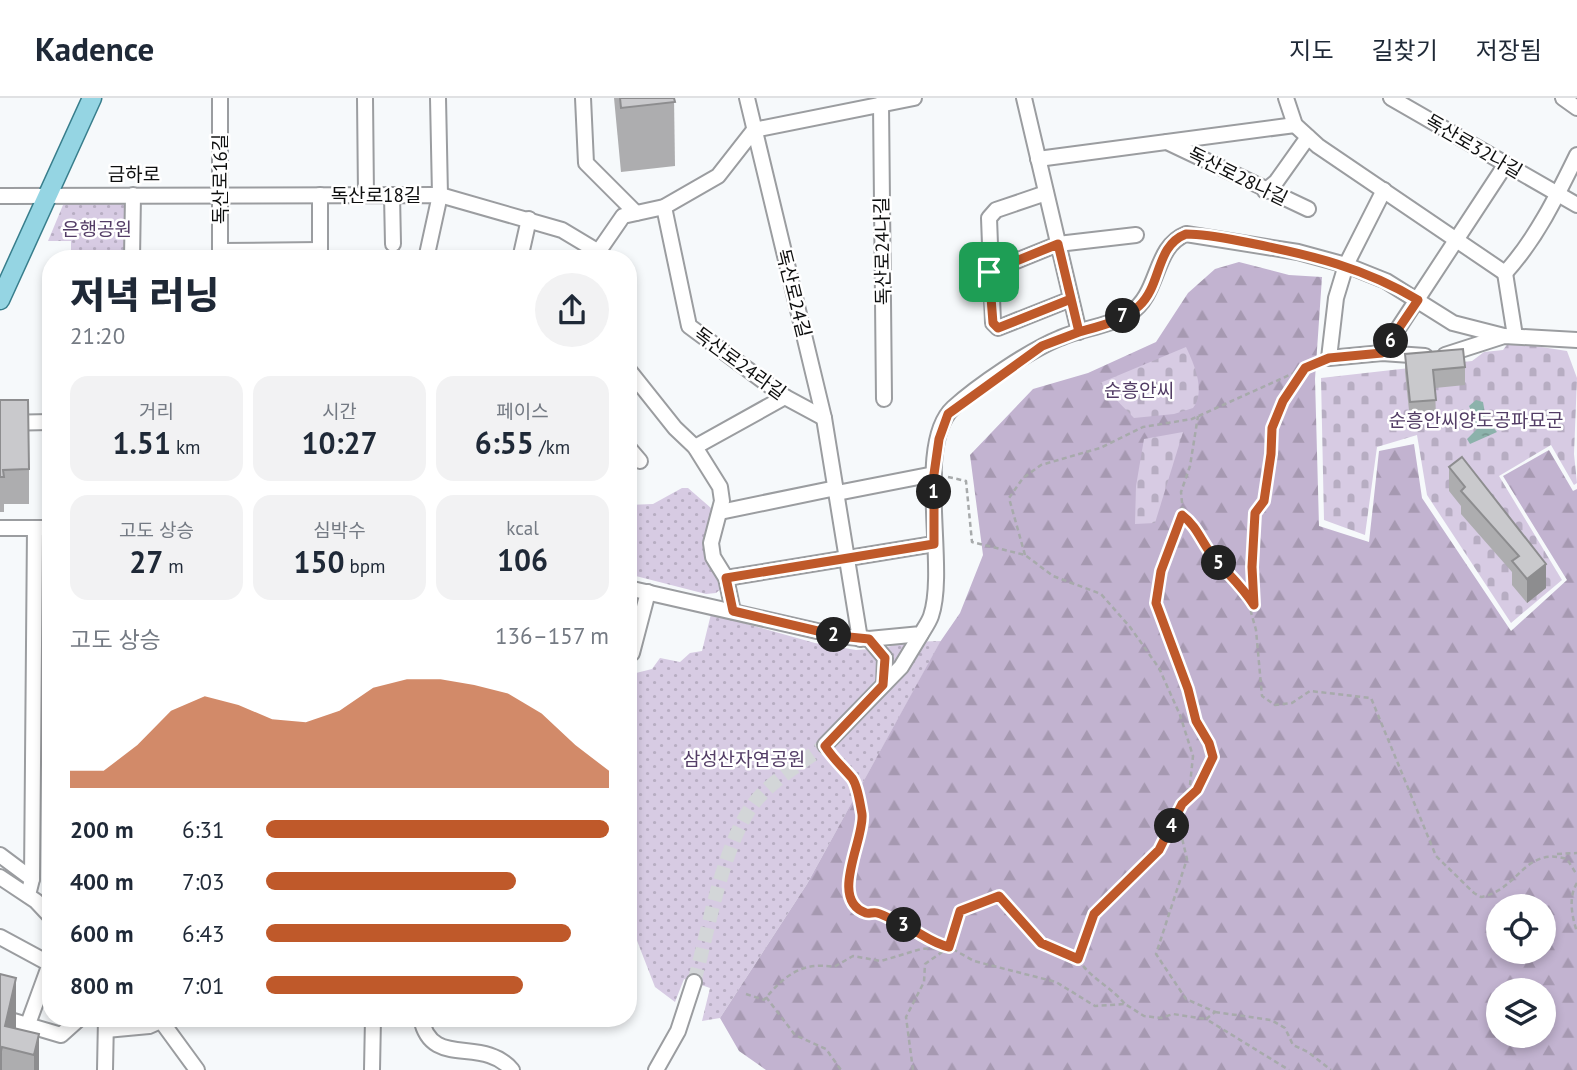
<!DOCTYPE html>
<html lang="ko">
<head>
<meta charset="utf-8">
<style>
	body { margin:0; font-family:"PT Sans","Noto Sans KR",sans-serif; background:#f2f2f3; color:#1f2937; height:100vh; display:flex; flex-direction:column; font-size:26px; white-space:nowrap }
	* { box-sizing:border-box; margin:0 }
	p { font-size:23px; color:#747a83 }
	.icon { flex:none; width:38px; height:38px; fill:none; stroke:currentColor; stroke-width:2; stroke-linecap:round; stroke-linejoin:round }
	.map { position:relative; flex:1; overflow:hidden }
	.details { position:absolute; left:42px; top:152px; width:595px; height:777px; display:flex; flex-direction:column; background:#fff; border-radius:28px; box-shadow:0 4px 10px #0003 }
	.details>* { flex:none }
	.controls { position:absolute; left:1486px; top:796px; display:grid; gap:14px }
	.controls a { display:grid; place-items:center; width:70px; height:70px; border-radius:50%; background:#fff; box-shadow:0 4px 10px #0003; font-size:35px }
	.pin { position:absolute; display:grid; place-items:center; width:60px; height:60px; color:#fff; margin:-30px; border-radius:14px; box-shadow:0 4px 10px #0006 }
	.km { position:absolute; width:35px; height:35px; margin:-18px; border-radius:50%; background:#222; color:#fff; font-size:19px; line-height:35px; text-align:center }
	.round { display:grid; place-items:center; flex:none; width:74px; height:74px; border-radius:37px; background:#f2f2f3 }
	.head { display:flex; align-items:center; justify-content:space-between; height:119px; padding:0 28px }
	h1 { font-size:38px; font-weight:800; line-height:52px }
	.metrics { display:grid; grid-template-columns:repeat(3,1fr); gap:10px; height:119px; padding:7px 28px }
	.metrics div { display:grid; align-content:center; border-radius:18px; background:#f2f2f3; text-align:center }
	.metrics b { font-size:30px; font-weight:800 }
	.metrics small { font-size:19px; font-weight:400 }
	.metrics p { font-size:19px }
	.chart { height:196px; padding:14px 28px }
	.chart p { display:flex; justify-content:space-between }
	.chart svg { width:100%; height:126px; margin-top:7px; fill:#bf592a; opacity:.7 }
	ul { padding:0 28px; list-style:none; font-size:23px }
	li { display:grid; grid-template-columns:112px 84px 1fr; align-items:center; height:52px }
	li i { height:18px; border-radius:9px; background:#bf592a }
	header { display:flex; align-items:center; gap:42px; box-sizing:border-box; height:98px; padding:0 35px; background:#fff; border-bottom:2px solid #e0e1e3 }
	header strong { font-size:33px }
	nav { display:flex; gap:38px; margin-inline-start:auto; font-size:24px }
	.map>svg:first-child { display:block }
</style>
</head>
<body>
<header>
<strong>Kadence</strong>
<nav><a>지도</a><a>길찾기</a><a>저장됨</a></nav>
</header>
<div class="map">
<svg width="1577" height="972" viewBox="0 0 1577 972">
	<defs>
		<pattern id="green-dots" width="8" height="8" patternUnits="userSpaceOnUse" patternTransform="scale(1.75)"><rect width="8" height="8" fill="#d7cbe3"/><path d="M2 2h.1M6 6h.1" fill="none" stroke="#b7adc2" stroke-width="1.8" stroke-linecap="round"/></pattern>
		<pattern id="forest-firs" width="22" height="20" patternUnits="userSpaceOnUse" patternTransform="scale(1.75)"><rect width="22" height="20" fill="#c2b3d0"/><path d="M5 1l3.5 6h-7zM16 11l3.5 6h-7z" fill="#a699b1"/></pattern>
		<pattern id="cemetery-stones" width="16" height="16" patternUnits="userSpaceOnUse" patternTransform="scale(1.75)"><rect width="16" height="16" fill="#d7cbe3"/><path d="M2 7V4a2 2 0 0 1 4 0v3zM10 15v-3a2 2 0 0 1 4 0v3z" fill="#b7adc2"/></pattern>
		<pattern id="water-ripples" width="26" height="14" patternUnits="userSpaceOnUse" patternTransform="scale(1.75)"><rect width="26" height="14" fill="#8cb2ab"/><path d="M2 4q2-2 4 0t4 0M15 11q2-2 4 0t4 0" fill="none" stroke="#789892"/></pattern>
	</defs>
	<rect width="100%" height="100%" fill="#f6f9fb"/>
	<g fill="url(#green-dots)">
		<polygon points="72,101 124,102 127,111 127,158 71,159 71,143 48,143 63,107"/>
		<polygon points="682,390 688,390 719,417 713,434 723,489 716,495 706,496 628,476 628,407 653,406"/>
		<polygon points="711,516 815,545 856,552 885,550 903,544 941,543 807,786 720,920 702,923 710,890 684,881 675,904 655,889 629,822 628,577 652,571 660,560 680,564 690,555 702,553"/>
	</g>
	<path fill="url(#forest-firs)" fill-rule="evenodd" d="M1239 164 1289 177 1322 179 1315 281 1319 428 1369 444 1379 353 1414 346 1422 400 1511 533 1567 482 1503 378 1549 352 1573 393 1577 391V972H766L739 953 720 920 807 786 940 544 960 515 983 457 970 357 1033 291 1088 275 1156 244 1188 195 1215 171ZM1498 808H1544V854H1498ZM1498 892H1544V938H1498Z"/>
	<g fill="url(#cemetery-stones)">
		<polygon points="1509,244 1567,253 1577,280 1574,356 1577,385 1574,387 1551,347 1499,378 1562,482 1511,525 1427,397 1417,337 1377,349 1365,437 1324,422 1321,280 1472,263 1484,254 1503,252"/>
		<path d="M1186 249C1194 266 1206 293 1193 310L1174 316 1134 320 1100 285Z"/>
		<polygon points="1183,334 1155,425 1135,426 1136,388 1144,341"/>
	</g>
	<polygon fill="url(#water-ripples)" points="1476,302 1483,304 1486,321 1497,334 1470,346 1467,341 1478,330 1469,308"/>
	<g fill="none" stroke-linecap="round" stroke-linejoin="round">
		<path stroke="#d3d6d8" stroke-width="14" stroke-dasharray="14 7" stroke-linecap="butt" d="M694 884C709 832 724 735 761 697 779 678 804 664 825 647"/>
		<defs>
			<g id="minor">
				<polyline points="220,0 220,161"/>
				<polyline points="365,0 366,97"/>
				<polyline points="583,0 586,65 636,115"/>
				<polyline points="747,0 824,320 860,541"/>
				<polyline points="1024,0 1079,234"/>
				<polyline points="1286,0 1295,27 1318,48 1505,175"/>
				<polyline points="1391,0 1577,107"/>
				<polyline points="1563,0 1577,10"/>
				<polyline points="881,6 884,301"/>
				<polyline points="1167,44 1308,111"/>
				<polyline points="1038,61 1295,27"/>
				<polyline points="1384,92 1346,167 1336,200 1329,260 1382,255 1425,258"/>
				<polyline points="1265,93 1276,84 1308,39"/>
				<polyline points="1046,95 996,112 989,120 993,225 998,230 1071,201"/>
				<polyline points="320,97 320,161"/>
				<polyline points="392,97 393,146"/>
				<polyline points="0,98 440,97 562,132 597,153"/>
				<polyline points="664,109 689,228 785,299 824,320"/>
				<polyline points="220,153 320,152"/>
				<polyline points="594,160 623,118 664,109 718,78 754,32 914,0"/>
				<polyline points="132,161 133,97"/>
				<polyline points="426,161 440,97 438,0"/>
				<polyline points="520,161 529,121"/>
				<polyline points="989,174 1058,146 1136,137"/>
				<path d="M1505 175C1536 141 1557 98 1577 57"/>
				<polyline points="1505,175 1515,238"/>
				<polyline points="1382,255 1506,66"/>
				<polyline points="1445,257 1504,238 1577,242"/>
				<polyline points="628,271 675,330 695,349 720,389 722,403 711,445 713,459 726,480 733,513"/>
				<polyline points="0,325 51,324"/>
				<polyline points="628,349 640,363"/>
				<polyline points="695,349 785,299"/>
				<polyline points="837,395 934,376"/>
				<polyline points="720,414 836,390"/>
				<polyline points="0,430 51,430"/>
				<polyline points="726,480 934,446"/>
				<path d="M628 490 839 538 869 541 921 536C924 531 929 524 931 518 948 469 914 346 953 310 977 288 1030 252 1060 240 1082 230 1108 229 1130 215 1160 196 1153 149 1186 136L1298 154 1346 167 1386 183 1453 225 1504 238"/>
				<polyline points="869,541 885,560 884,586"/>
				<polyline points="628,555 632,555 648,494"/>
				<polyline points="825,647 901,569 921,536"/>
				<polyline points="0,757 32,781"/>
				<polyline points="0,779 36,803 51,819"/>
				<polyline points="28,797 32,781 35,430"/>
				<polyline points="0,839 50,866"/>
				<polyline points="0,919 61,937 80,920"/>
				<polyline points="159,920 197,972"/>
				<path d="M421 920C431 972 482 937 512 972"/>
				<polyline points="28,926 51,863"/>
				<polyline points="106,932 149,928 167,920"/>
				<polyline points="105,972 106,920"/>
				<polyline points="372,972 373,920"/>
				<polyline points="656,972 678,933 694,884"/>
			</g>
			<polyline id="major" points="0,202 92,0"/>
		</defs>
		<use href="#minor" stroke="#9b9da0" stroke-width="18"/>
		<use href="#major" stroke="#387e8c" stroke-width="21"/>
		<g stroke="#a7aaab" stroke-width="2.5" stroke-dasharray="5 3.5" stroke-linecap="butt">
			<path d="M1305 270 1289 291 1272 330 1267 386 1263 403 1255 415 1252 469 1255 504 1251 514 1256 532 1262 598 1275 607 1292 605 1310 593 1371 600 1436 758 1474 795 1481 799C1519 792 1524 748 1567 761L1577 777"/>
			<polyline points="948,379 966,383 972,444 1025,457 1053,478 1101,496 1130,529 1159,570 1180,617 1193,658 1190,687 1177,719"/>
			<path d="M1182 417C1198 429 1201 446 1214 460 1228 476 1242 487 1253 506"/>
			<polyline points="1025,457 1009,400 1023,380 1041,367 1100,350 1143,329 1192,321 1316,265"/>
			<path d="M832 659C838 668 850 674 854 683 859 691 862 710 862 719 864 747 834 783 856 807 865 818 891 821 905 827 919 834 927 845 942 848"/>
			<path d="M1185 704C1197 695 1212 674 1212 659 1213 644 1200 633 1195 620 1191 610 1190 599 1187 589 1176 558 1156 525 1156 492L1183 415 1181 394 1190 368 1198 318"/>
			<polyline points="1557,756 1577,755"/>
			<path d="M1577 785C1568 799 1572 819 1577 834"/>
			<path d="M1078 861C1091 881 1110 888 1125 906"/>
			<path d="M746 896 764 902C784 878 802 863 834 869L853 858 881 863 921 851 949 849 960 813 999 798 1041 845 1078 861 1094 816 1159 752 1177 719 1187 761 1156 856 1186 901 1215 914 1206 921 1289 972"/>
			<polyline points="766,899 795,937 826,951 841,972"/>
			<polyline points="1215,914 1271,922 1285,930 1293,947 1308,954 1331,972"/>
			<polyline points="913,972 906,919 924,884 925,866 949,849 974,863 1056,884 1095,908 1125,906 1144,918 1161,920 1173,916 1206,921"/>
		</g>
		<use href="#minor" stroke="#fff" stroke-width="14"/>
		<use href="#major" stroke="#95d5e3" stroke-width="18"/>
	</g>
	<g fill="#adadaf">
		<polygon points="614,0 674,0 675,68 621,74"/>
		<polygon points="1405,256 1465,269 1465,287 1435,290 1436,320 1410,322 1405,274"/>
		<polygon points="0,302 29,371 29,406 4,406 4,414 0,414"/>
		<polygon points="1449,369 1546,490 1527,505 1512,487 1512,474 1461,416 1461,408 1449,393"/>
		<polygon points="0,876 16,931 39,936 39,972 0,972"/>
	</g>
	<g fill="#8d8d8f">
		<polygon points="1546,466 1546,490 1527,505 1527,481"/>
		<polygon points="16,880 16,943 5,928"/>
		<polygon points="39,936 39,972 34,972 34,957"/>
		<polygon points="2,949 2,972 0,972 0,957"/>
	</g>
	<g fill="#c9c9cc" stroke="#8d8d8f" stroke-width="2">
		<polygon points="620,0 674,0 675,4 621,10"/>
		<polygon points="1463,251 1465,269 1433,272 1436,302 1410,304 1405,256"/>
		<polygon points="0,302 28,302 29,371 3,372 4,379 0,379"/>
		<polygon points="1462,359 1546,466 1527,481 1512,463 1519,458 1461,393 1465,389 1449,369"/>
		<polygon points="0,876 16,880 5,928 39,936 34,957 2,949 0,957"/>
	</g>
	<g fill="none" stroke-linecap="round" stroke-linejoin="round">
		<defs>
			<path id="route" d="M989 174 1058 146 1079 234 1042 248 948 316 939 341 934 376V446L726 480 733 513 839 538 869 541 885 560 883 587 825 648C833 661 843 669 852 680 858 688 860 706 862 716 865 741 828 802 866 815 869 816 873 814 877 815 885 817 894 823 901 826 919 833 930 845 949 849L960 813 999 798 1041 845 1078 861 1094 816 1159 752 1182 706 1197 692 1213 659 1209 645 1196 623 1188 591 1156 505 1161 473 1182 417C1198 429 1202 446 1215 461 1229 477 1242 488 1254 507L1252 469 1255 415 1264 403 1271 356 1272 330 1283 303 1305 270 1329 260 1382 255 1418 202C1365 170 1311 157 1250 145 1229 141 1207 136 1186 136 1155 148 1162 187 1139 208 1123 223 1100 228 1079 234L1071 201 998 230 993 225 989 174"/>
		</defs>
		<use href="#route" stroke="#fff" stroke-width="14"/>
		<use href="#route" stroke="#bf592a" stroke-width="9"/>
	</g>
	<g text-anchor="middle" stroke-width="5" stroke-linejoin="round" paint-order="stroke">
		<g font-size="19" fill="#0e0f0f" stroke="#fff">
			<text transform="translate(1474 48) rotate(30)" y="7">독산로32나길</text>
			<text x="134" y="83">금하로</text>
			<text transform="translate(1238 78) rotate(26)" y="7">독산로28나길</text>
			<text transform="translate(220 81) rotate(-90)" y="7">독산로16길</text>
			<text x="376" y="104">독산로18길</text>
			<text transform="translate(882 153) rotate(-91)" y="7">독산로24나길</text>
			<text transform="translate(794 195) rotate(76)" y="7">독산로24길</text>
			<text transform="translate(740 265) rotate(36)" y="7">독산로24라길</text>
		</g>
		<g font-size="19" fill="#533d66" stroke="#fff">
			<text x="97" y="138">은행공원</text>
			<text x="1139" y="299">순흥안씨</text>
			<text x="1476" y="329">순흥안씨양도공파묘군</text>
			<text x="744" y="668">삼성산자연공원</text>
		</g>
	</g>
</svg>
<div class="controls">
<a><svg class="icon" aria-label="locate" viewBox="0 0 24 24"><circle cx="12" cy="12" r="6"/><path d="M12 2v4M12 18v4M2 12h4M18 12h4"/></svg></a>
<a><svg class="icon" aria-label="layers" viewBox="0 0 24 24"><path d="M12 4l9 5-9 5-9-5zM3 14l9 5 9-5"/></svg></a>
</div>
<div class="pin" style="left:989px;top:174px;background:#1e9e55"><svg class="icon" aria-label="arrive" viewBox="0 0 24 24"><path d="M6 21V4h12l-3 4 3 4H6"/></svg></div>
<b class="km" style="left:934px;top:394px">1</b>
<b class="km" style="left:834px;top:537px">2</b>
<b class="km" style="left:904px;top:827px">3</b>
<b class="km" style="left:1172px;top:728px">4</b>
<b class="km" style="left:1219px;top:465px">5</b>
<b class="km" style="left:1391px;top:243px">6</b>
<b class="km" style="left:1123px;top:218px">7</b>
<section class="details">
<div class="head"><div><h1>저녁 러닝</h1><p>21:20</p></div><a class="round"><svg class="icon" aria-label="share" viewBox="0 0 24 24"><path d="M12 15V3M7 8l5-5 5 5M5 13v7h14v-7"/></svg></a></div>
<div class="metrics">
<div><p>거리</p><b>1.51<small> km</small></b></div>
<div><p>시간</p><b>10:27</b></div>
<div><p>페이스</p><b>6:55<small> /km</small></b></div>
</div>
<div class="metrics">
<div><p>고도 상승</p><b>27<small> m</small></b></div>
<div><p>심박수</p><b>150<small> bpm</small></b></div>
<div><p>kcal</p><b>106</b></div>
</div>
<div class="chart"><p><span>고도 상승</span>136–157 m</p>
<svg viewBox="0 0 160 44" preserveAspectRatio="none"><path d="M0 44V38L10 38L20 29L30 17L40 12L50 15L60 20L70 21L80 17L90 9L100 6L110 6L120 8L130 11L140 18L150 29L160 38V44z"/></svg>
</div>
<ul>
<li><b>200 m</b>6:31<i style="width:100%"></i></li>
<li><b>400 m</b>7:03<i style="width:73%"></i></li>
<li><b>600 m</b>6:43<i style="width:89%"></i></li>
<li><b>800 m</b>7:01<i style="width:75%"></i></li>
</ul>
</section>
</div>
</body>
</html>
